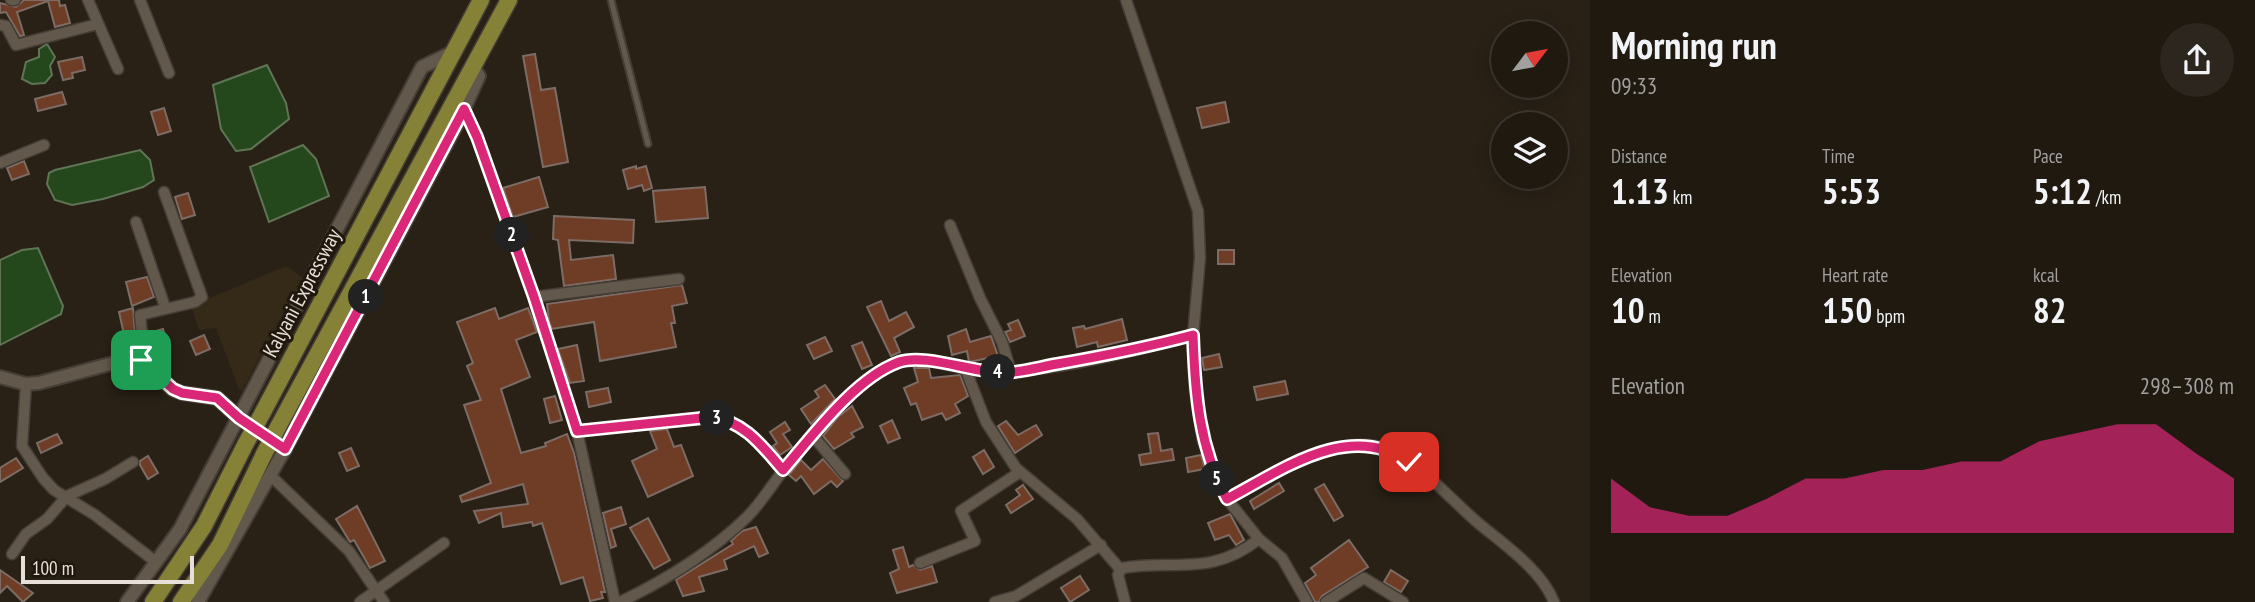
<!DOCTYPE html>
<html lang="en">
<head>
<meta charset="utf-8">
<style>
	body { margin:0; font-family:"PT Sans Narrow",sans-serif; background:#2c261e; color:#f1f3f6; height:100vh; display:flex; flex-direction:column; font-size:26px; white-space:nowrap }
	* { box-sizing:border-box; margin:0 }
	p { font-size:23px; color:#a1a09f }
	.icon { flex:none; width:38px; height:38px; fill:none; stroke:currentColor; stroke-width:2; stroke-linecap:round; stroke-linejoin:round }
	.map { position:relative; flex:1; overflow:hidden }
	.sheet { display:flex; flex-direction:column; background:#1f1910; width:665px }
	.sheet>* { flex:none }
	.needle { width:46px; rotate:58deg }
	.fabs { position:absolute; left:1491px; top:21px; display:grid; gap:14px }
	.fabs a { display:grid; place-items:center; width:77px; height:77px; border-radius:50%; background:#1f1910; box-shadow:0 4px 18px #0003,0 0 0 2px #3c3830; font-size:35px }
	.scale { position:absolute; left:21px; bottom:18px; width:173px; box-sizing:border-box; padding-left:7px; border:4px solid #e6e0d9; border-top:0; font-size:19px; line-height:24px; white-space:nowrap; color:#e6e0d9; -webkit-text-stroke:5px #20180d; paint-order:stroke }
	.pin { position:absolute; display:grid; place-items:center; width:60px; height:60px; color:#fff; margin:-30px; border-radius:14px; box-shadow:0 4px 10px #0006 }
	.km { position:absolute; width:35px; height:35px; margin:-18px; border-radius:50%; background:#222; color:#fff; font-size:19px; line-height:35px; text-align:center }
	.round { display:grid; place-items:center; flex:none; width:74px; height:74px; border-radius:37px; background:#2c261e }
	.summary { display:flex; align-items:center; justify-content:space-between; height:119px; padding:0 21px }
	h1 { font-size:38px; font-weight:800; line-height:52px }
	.figures { display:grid; grid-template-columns:repeat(3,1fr); gap:10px; height:119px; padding:7px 21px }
	.figures div { display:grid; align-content:center }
	.figures b { font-size:35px; font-weight:800 }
	.figures small { font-size:19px; font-weight:400 }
	.figures p { font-size:19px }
	.chart { height:196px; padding:14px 21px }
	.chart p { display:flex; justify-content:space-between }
	.chart svg { width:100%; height:126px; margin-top:7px; fill:#db2777; opacity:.7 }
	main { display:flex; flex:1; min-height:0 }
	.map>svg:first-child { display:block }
</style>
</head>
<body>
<main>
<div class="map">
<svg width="1590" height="602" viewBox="0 0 1590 602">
	<rect width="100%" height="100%" fill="#292116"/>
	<polygon fill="#352918" points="286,266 302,277 242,391 238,387 216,328 199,330 191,306"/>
	<g fill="#25471c" stroke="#5f7555" stroke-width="2">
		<polygon points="47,44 55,57 50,66 52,75 45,83 32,84 22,79 26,62 39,57 39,49"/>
		<polygon points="267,65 286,103 289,119 251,149 236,151 221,129 213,85"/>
		<polygon points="303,145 316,159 329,196 269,222 250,167"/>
		<polygon points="140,150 150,160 154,180 143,187 103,199 72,205 55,200 47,184 49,173 55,170"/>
		<polygon points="38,248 63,306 61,314 0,345 0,260 22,250"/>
	</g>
	<g fill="#6f3c25" stroke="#7c6c65" stroke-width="2">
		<polygon points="24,0 59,0 60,6 65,5 70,23 55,27 48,1 17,12 24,35 20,36 6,12 0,13 0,3 16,7"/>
		<polygon points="535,54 541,90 555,88 568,162 543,167 523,56"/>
		<polygon points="82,57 85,70 72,73 73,78 63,80 58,62"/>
		<polygon points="62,92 66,104 38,111 35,99"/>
		<polygon points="1225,102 1229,122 1202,128 1197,108"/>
		<polygon points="164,108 171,131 158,135 151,112"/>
		<polygon points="24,161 29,174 12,180 7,168"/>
		<polygon points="636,166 636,169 646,166 652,188 644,191 642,185 628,189 623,170"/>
		<polygon points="539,177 548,207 513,217 503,188"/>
		<polygon points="705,187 708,218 656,222 653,191"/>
		<polygon points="188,193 195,215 182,219 175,197"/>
		<polygon points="554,216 634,220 633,243 569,240 571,260 613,255 616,279 564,286 558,240 553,239"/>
		<rect x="1218" y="250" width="16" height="14"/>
		<polygon points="147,277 154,297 132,306 126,282"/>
		<polygon points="682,285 687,303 672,306 675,323 671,323 676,347 600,361 594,322 552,329 549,321 547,304"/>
		<polygon points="881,301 889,321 906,312 914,327 894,338 900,352 891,356 867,307"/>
		<polygon points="133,308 136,346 127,348 119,312"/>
		<polygon points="495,308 499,319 528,308 537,332 516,340 530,377 501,389 521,453 546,446 545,443 567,434 574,453 605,592 601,592 603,598 590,601 583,577 561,584 542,523 533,526 532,522 503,527 501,513 479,523 474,511 528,504 523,484 462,502 460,496 491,483 464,405 481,400 467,366 473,363 457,322"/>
		<polygon points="1122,319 1127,340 1098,347 1097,342 1077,347 1073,328 1084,326 1085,329"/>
		<polygon points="1018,320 1025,336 1010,342 1005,332 1011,330 1008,324"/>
		<polygon points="163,329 167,343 151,348 149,333"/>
		<polygon points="966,329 970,342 991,336 998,356 969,362 967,351 952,355 948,336"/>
		<polygon points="204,335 210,349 196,355 190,341"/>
		<polygon points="825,337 832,351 814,359 807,345"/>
		<polygon points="862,342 872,365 862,369 852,346"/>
		<polygon points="577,345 584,381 570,383 558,349"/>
		<polygon points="1219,354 1222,367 1204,370 1202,358"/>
		<polygon points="914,368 929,368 931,378 960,375 968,396 955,404 960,413 946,420 942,413 922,420 916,403 911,405 904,388 918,382"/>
		<polygon points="1285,381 1288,394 1257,400 1254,387"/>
		<polygon points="825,385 835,399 811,424 801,409 819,397 815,391"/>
		<polygon points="608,388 611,402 589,407 586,392"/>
		<polygon points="555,396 562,420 550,423 544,399"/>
		<polygon points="852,406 863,427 851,433 854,437 834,449 823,436 838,417"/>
		<polygon points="892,420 900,438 888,443 880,426"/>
		<polygon points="1006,421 1018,435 1036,425 1042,435 1015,453 998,426"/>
		<polygon points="785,422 790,430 783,434 792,447 780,455 773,446 777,443 770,432"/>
		<polygon points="667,429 674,447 681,445 693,476 648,497 632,461 657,449 650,431"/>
		<polygon points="1158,433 1161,451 1172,449 1174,460 1141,465 1139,455 1151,453 1148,434"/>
		<polygon points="57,434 62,443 41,453 37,443"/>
		<polygon points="351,448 359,466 347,471 339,453"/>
		<polygon points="984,450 994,467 983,474 973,457"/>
		<polygon points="1201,455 1205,469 1188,472 1186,458"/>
		<polygon points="148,456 158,473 148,479 140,465 140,461"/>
		<polygon points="16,458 23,468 0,482 0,468"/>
		<polygon points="823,459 843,481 837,487 831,481 814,494 801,476 796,481 789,475 801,460 811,470"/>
		<polygon points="1279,483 1284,491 1254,509 1250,501"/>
		<polygon points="1324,484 1343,516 1334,521 1315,489"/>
		<polygon points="1023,485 1033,499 1011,513 1006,505 1020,495 1016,490"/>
		<polygon points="357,506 385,561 370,568 354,540 350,542 336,519"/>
		<polygon points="621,507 626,524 611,529 616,546 611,548 603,513"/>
		<polygon points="1230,514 1244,540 1236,545 1229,535 1215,540 1208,523"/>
		<polygon points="648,518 670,560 654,569 630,528"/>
		<polygon points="756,527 768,553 759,557 754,546 724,560 727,569 699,577 704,591 683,596 676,580 733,544 731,541 742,531"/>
		<polygon points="1349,540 1368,567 1322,596 1319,602 1315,602 1305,583 1316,575 1311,568"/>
		<polygon points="903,547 909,567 913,565 920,570 932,566 937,582 897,593 890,573 899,569 893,550"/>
		<polygon points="0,570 10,577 33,593 23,602 7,586 0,593"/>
		<polygon points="1391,570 1408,581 1401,592 1384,582"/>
		<polygon points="1080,576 1089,590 1070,602 1061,588"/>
	</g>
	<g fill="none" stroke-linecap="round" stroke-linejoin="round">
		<defs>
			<polyline id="service" points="611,0 648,144"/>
			<g id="minor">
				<polyline points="11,0 15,0"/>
				<polyline points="88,0 118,69"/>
				<polyline points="140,0 169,73"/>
				<polyline points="1126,0 1198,211 1200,258 1193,335 1195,389 1203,441 1227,499 1259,539 1282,558 1307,602"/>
				<polyline points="0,25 6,26 16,45 98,24"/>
				<polyline points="464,109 477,137 534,297 577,431 615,602"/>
				<polyline points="0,163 44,145"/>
				<polyline points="136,222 165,307"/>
				<polyline points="950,225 980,298 1002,342 1011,372"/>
				<polyline points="534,297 679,279"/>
				<polyline points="145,362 140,315 195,302 202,297 164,192"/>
				<polyline points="965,368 986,422 1016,468 1077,519 1120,569"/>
				<polyline points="26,384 22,446 43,478 54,490 95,515 156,562"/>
				<path d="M577 431 712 417C746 422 762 446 783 470"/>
				<polyline points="813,436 845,474"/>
				<polyline points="271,476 349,551 384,602"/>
				<path d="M1227 499C1274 474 1347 423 1400 455 1428 473 1452 500 1477 522 1503 544 1541 569 1554 602"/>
				<polyline points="12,554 26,534 47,519 67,496 105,479 133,462"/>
				<polyline points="920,563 975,541 961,511 1020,472"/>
				<polyline points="360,602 444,543"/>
				<path d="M620 602C666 580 710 553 747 517 761 503 771 486 783 471 812 433 849 387 892 365 919 352 947 367 975 370 1040 377 1129 352 1193 335"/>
				<polyline points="995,602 1016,596 1101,545"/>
				<path d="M1125 602 1118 575 1122 568C1175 559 1211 577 1259 539"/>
				<polyline points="1326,602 1364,578 1403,602"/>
			</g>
			<g id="tertiary">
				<polyline points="0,377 26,384 39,383 121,361 139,359 151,367 172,389 182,393 217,398 239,418 285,449"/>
				<polyline points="127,602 180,529 422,67 453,52"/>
				<polyline points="198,602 285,449 458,122 479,76 473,67"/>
			</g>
			<g id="trunk">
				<polyline points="262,414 481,0"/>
				<polyline points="278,427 509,0"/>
				<polyline points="153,602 204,526 246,443"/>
				<polyline points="181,602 220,545 264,454"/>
			</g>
		</defs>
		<use href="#service" stroke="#453e36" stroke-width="9"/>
		<use href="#minor" stroke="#453e36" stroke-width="13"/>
		<use href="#tertiary" stroke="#453e36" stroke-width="16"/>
		<use href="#trunk" stroke="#453e36" stroke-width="19"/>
		<use href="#service" stroke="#62594c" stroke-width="5"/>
		<use href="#minor" stroke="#62594c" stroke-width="10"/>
		<use href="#tertiary" stroke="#62594c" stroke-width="12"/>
		<use href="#trunk" stroke="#858238" stroke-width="16"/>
		<defs>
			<g id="trunk-bridge">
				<polyline points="246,443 262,414"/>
				<polyline points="264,454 278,427"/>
			</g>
		</defs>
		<use href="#trunk-bridge" stroke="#453e36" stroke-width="19" stroke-linecap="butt"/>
		<use href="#trunk-bridge" stroke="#858238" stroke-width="16"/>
	</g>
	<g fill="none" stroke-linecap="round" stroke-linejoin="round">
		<defs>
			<path id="route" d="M141 360 173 389 182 393 217 398 239 418 285 449 464 109 477 137 534 297 577 431 712 417C745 422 762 446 783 470 813 435 855 378 899 362 925 353 974 373 1005 373 1022 372 1040 367 1057 364 1103 356 1148 347 1193 335 1195 394 1199 447 1227 499 1282 470 1349 420 1409 462"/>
		</defs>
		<use href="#route" stroke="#fff" stroke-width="14"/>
		<use href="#route" stroke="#db2777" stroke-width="9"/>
	</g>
	<g text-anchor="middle" stroke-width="6" stroke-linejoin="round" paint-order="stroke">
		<g font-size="21" fill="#e6e0d9" stroke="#20180d">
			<text transform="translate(302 293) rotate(-62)" y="7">Kalyani Expressway</text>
		</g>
	</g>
</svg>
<div class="fabs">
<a><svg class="needle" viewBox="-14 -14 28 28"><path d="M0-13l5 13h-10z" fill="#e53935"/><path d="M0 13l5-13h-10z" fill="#a1a09f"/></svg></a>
<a><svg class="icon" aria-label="layers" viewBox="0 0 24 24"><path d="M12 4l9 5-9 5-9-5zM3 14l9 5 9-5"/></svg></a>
</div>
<div class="scale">100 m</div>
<div class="pin" style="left:141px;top:360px;background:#1e9e55"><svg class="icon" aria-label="arrive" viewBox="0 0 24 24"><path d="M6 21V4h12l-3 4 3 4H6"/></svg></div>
<div class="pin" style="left:1409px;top:462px;background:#d93025"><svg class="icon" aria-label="check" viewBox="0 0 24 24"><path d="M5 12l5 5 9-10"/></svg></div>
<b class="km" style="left:366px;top:297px">1</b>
<b class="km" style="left:512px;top:235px">2</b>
<b class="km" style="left:717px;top:418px">3</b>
<b class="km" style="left:998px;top:372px">4</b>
<b class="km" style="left:1217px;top:479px">5</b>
</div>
<section class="sheet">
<div class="summary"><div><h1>Morning run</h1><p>09:33</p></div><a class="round"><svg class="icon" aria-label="share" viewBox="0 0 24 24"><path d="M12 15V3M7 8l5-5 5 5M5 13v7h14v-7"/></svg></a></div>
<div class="figures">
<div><p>Distance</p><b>1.13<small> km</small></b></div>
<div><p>Time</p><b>5:53</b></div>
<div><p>Pace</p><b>5:12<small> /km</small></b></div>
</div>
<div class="figures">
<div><p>Elevation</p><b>10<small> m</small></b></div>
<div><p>Heart rate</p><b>150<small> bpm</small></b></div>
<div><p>kcal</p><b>82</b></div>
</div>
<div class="chart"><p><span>Elevation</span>298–308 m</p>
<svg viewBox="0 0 160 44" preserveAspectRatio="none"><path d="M0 44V25L10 35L20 38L30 38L40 32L50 25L60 25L70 22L80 22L90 19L100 19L110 12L120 9L130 6L140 6L150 16L160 25V44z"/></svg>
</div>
</section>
</main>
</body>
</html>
